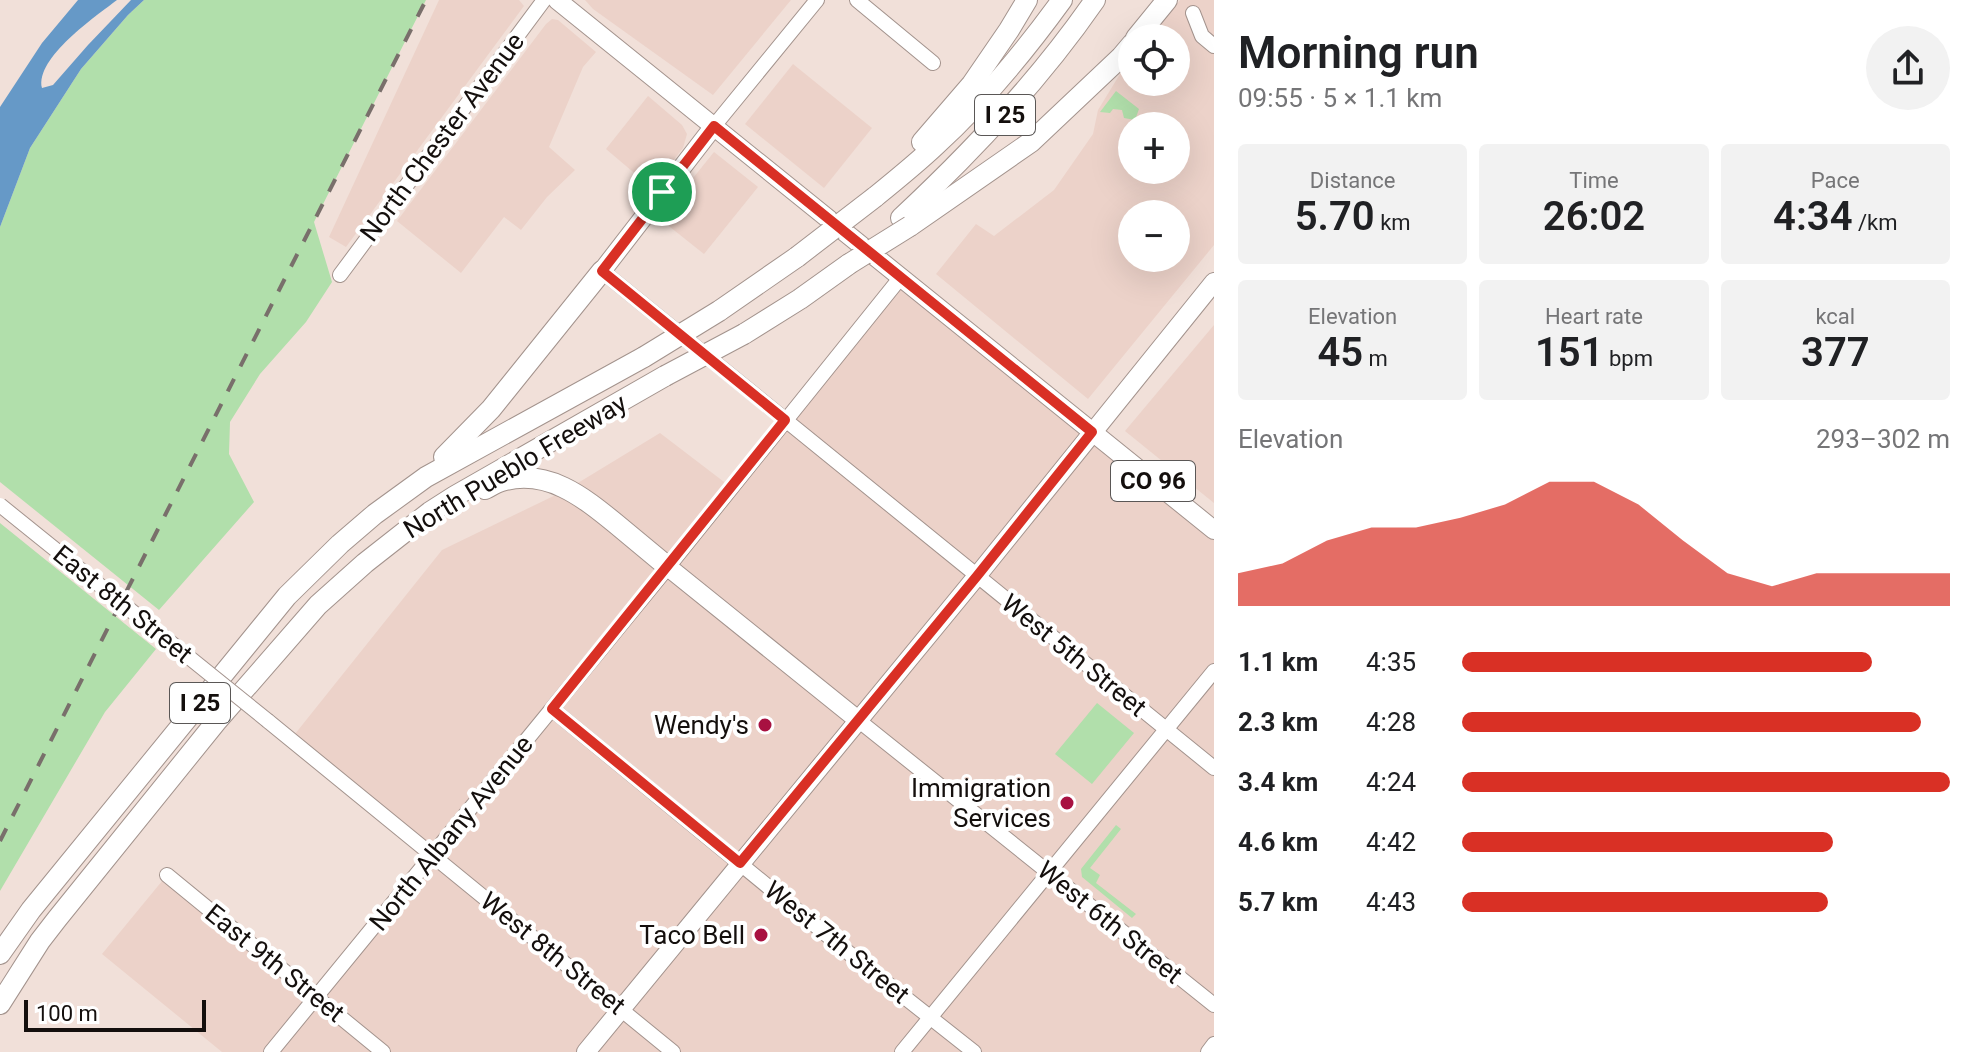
<!DOCTYPE html>
<html lang="en">
<head>
<meta charset="utf-8">
<style>
	body { margin:0; font-family:Roboto,sans-serif; background:#f2f2f2; color:#202124; height:100vh; display:flex; flex-direction:column; font-size:30px; white-space:nowrap }
	* { box-sizing:border-box; margin:0 }
	p { font-size:26px; color:#757577 }
	.icon { flex:none; width:44px; height:44px; fill:none; stroke:currentColor; stroke-width:2; stroke-linecap:round; stroke-linejoin:round }
	.map { position:relative; flex:1; overflow:hidden }
	.drawer { display:flex; flex-direction:column; background:#fff; width:760px }
	.drawer>* { flex:none }
	.controls { position:absolute; left:1118px; top:24px; display:grid; gap:16px }
	.controls a { display:grid; place-items:center; width:72px; height:72px; border-radius:50%; background:#fff; box-shadow:0 8px 32px #0002; font-size:40px }
	.scale { position:absolute; left:24px; bottom:20px; width:182px; box-sizing:border-box; padding-left:8px; border:4px solid #140f0d; border-top:0; font-size:22px; line-height:28px; white-space:nowrap; color:#140f0d; -webkit-text-stroke:6px #fff; paint-order:stroke }
	.pin { position:absolute; display:grid; place-items:center; width:68px; height:68px; color:#fff; margin:-34px; border:4px solid #fff; border-radius:50%; box-shadow:0 2px 8px #0007 }
	.round { display:grid; place-items:center; flex:none; width:84px; height:84px; border-radius:42px; background:#f2f2f2 }
	.headline { display:flex; align-items:center; justify-content:space-between; height:136px; padding:0 24px }
	h1 { font-size:44px; font-weight:600; line-height:60px }
	.metrics { display:grid; grid-template-columns:repeat(3,1fr); gap:12px; height:136px; padding:8px 24px }
	.metrics div { display:grid; align-content:center; border-radius:8px; background:#f2f2f2; text-align:center }
	.metrics b { font-size:40px; font-weight:600 }
	.metrics small { font-size:22px; font-weight:400 }
	.metrics p { font-size:22px }
	.chart { height:224px; padding:16px 24px }
	.chart p { display:flex; justify-content:space-between }
	.chart svg { width:100%; height:144px; margin-top:8px; fill:#d93025; opacity:.7 }
	ul { padding:0 24px; list-style:none; font-size:26px }
	li { display:grid; grid-template-columns:128px 96px 1fr; align-items:center; height:60px }
	li i { height:20px; border-radius:10px; background:#d93025 }
	main { display:flex; flex:1; min-height:0 }
	.map>svg:first-child { display:block }
</style>
</head>
<body>
<main>
<div class="map">
<svg width="1214" height="1052" viewBox="0 0 1214 1052">
	<rect width="100%" height="100%" fill="#f1e0d9"/>
	<g fill="#ecd2c9" fill-rule="evenodd">
		<polygon points="439,0 519,0 524,6 346,247 329,237"/>
		<polygon points="585,0 791,0 713,95 593,9"/>
		<path d="M1180 0H1214V245L1088 399 936 274 976 224 994 236 1054 190 1093 134 1098 110 1120 74 1132 59V82H1176V38H1149ZM1132 126H1176V170H1132ZM1132 214H1176V258H1132Z"/>
		<polygon points="552,19 558,20 596,52 583,67 549,147 575,170 547,197 521,230 504,217 461,273 397,221 546,24"/>
		<polygon points="793,64 872,128 824,188 745,124"/>
		<polygon points="648,96 682,125 687,134 683,148 652,188 606,149"/>
		<polygon points="714,152 758,187 704,254 660,219"/>
		<polygon points="901,277 1214,530 1214,1052 222,1052 102,954 167,875 315,996 432,855 291,739 442,550 568,489 660,433 732,488"/>
		<polygon points="1214,325 1214,503 1125,431"/>
	</g>
	<g fill="#b1dfab">
		<polygon points="144,0 426,0 314,222 332,282 306,322 260,374 230,422 229,454 254,502 159,610 0,482 0,227 30,148 81,69 128,15"/>
		<polygon points="1116,91 1139,109 1135,120 1124,118 1122,110 1113,109 1110,113 1100,112"/>
		<polygon points="0,523 156,649 105,712 0,891"/>
		<polygon points="1097,703 1134,733 1092,784 1055,754"/>
		<polygon points="1116,825 1121,829 1090,868 1100,875 1096,883 1136,914 1132,918 1082,877 1081,869"/>
	</g>
	<path fill="#6699c7" d="M78 0H117C96 16 35 58 42 88L53 85 88 45 131 0H144L128 15 81 69 30 148 0 227V107L42 43Z"/>
	<g fill="none" stroke-linecap="round" stroke-linejoin="round">
		<defs>
			<g id="minor">
				<polyline points="857,0 933,63"/>
				<polyline points="1193,13 1202,36 1214,46"/>
				<polyline points="714,126 817,0"/>
				<polyline points="602,271 1214,768"/>
				<polyline points="340,275 544,0"/>
				<polyline points="552,709 850,954 974,1052"/>
				<polyline points="858,720 1214,1005"/>
				<polyline points="268,721 673,1052"/>
				<polyline points="167,875 383,1052"/>
				<polyline points="271,1052 668,567 901,277"/>
				<polyline points="902,1052 1214,671"/>
				<polyline points="1208,1052 1214,1044"/>
			</g>
			<g id="major">
				<polyline points="557,0 1214,530"/>
				<polyline points="602,271 714,126"/>
				<polyline points="668,567 858,720"/>
				<polyline points="586,1052 977,576 1214,282"/>
			</g>
			<g id="highway">
				<polyline points="1136,38 1167,0"/>
				<polyline points="922,142 972,84 1009,30 1027,0"/>
				<path d="M875 197C896 180 917 163 936 145 983 102 1025 51 1062 0"/>
				<path d="M901 218C973 151 1039 81 1095 0"/>
				<polyline points="910,226 1031,142 1121,57 1132,44"/>
				<polyline points="719,311 797,257"/>
				<polyline points="744,334 800,299 849,264"/>
				<polyline points="444,457 491,409 602,271"/>
				<path d="M485 489C491 486 497 482 502 481 547 468 583 497 615 523 633 538 651 553 668 567"/>
				<polyline points="0,954 31,910 287,596 340,544 375,514 426,477 644,357"/>
				<polyline points="0,1004 40,941 57,919 216,722 318,605 365,563 430,512 455,496 665,376"/>
			</g>
		</defs>
		<use href="#minor" stroke="#a3938d" stroke-width="16"/>
		<use href="#major" stroke="#a3938d" stroke-width="20"/>
		<use href="#highway" stroke="#a3938d" stroke-width="22"/>
		<use href="#minor" stroke="#fff" stroke-width="14"/>
		<use href="#major" stroke="#fff" stroke-width="18"/>
		<use href="#highway" stroke="#fff" stroke-width="20"/>
		<polyline stroke="#796f6b" stroke-width="4" stroke-dasharray="14 14" stroke-linecap="butt" points="0,841 426,0"/>
		<defs>
			<polyline id="minor-bridge" points="0,505 268,721"/>
			<g id="highway-bridge">
				<polyline points="797,257 875,197"/>
				<polyline points="849,264 910,226"/>
				<polyline points="644,357 719,311"/>
				<polyline points="665,376 744,334"/>
			</g>
		</defs>
		<use href="#minor-bridge" stroke="#a3938d" stroke-width="16" stroke-linecap="butt"/>
		<use href="#highway-bridge" stroke="#a3938d" stroke-width="22" stroke-linecap="butt"/>
		<use href="#minor-bridge" stroke="#fff" stroke-width="14"/>
		<use href="#highway-bridge" stroke="#fff" stroke-width="20"/>
	</g>
	<g fill="none" stroke-linecap="round" stroke-linejoin="round">
		<defs>
			<polygon id="route" points="714,126 1092,432 977,576 740,863 552,709 785,420 602,271"/>
		</defs>
		<use href="#route" stroke="#fff" stroke-width="16"/>
		<use href="#route" stroke="#d93025" stroke-width="10"/>
	</g>
	<g fill="#a81141" stroke="#fff" stroke-width="3">
		<circle cx="765" cy="725" r="8"/>
		<circle cx="1067" cy="803" r="8"/>
		<circle cx="761" cy="935" r="8"/>
	</g>
	<g text-anchor="middle" stroke-width="8" stroke-linejoin="round" paint-order="stroke">
		<g fill="#fff" stroke="#5a5756" stroke-width="2">
			<rect x="975" y="95" width="60" height="40" rx="6"/>
			<rect x="1111" y="461" width="84" height="40" rx="6"/>
			<rect x="170" y="683" width="60" height="40" rx="6"/>
		</g>
		<g font-size="24" font-weight="bold" fill="#140f0d">
			<text x="1005" y="123">I 25</text>
			<text x="1153" y="489">CO 96</text>
			<text x="200" y="711">I 25</text>
		</g>
		<g font-size="26" fill="#140f0d" stroke="#fff">
			<text transform="translate(442 137) rotate(-53)" y="9">North Chester Avenue</text>
			<text transform="translate(515 466) rotate(-31)" y="9">North Pueblo Freeway</text>
			<text transform="translate(123 604) rotate(39)" y="9">East 8th Street</text>
			<text transform="translate(1074 655) rotate(39)" y="9">West 5th Street</text>
			<text transform="translate(451 833) rotate(-51)" y="9">North Albany Avenue</text>
			<text transform="translate(1110 922) rotate(39)" y="9">West 6th Street</text>
			<text transform="translate(837 942) rotate(39)" y="9">West 7th Street</text>
			<text transform="translate(553 953) rotate(39)" y="9">West 8th Street</text>
			<text transform="translate(275 963) rotate(39)" y="9">East 9th Street</text>
		</g>
		<g font-size="26" fill="#140f0d" stroke="#fff" text-anchor="end">
			<text x="749" y="734">Wendy's</text>
			<text x="1051" y="797">Immigration<tspan x="1051" dy="30">Services</tspan></text>
			<text x="745" y="944">Taco Bell</text>
		</g>
	</g>
</svg>
<div class="controls">
<a><svg class="icon" aria-label="locate" viewBox="0 0 24 24"><circle cx="12" cy="12" r="6"/><path d="M12 2v4M12 18v4M2 12h4M18 12h4"/></svg></a>
<a>+</a>
<a>−</a>
</div>
<div class="scale">100 m</div>
<div class="pin" style="left:662px;top:192px;background:#1e9e55"><svg class="icon" aria-label="arrive" viewBox="0 0 24 24"><path d="M6 21V4h12l-3 4 3 4H6"/></svg></div>
</div>
<section class="drawer">
<div class="headline"><div><h1>Morning run</h1><p>09:55 · 5 × 1.1 km</p></div><a class="round"><svg class="icon" aria-label="share" viewBox="0 0 24 24"><path d="M12 15V3M7 8l5-5 5 5M5 13v7h14v-7"/></svg></a></div>
<div class="metrics">
<div><p>Distance</p><b>5.70<small> km</small></b></div>
<div><p>Time</p><b>26:02</b></div>
<div><p>Pace</p><b>4:34<small> /km</small></b></div>
</div>
<div class="metrics">
<div><p>Elevation</p><b>45<small> m</small></b></div>
<div><p>Heart rate</p><b>151<small> bpm</small></b></div>
<div><p>kcal</p><b>377</b></div>
</div>
<div class="chart"><p><span>Elevation</span>293–302 m</p>
<svg viewBox="0 0 160 44" preserveAspectRatio="none"><path d="M0 44V34L10 31L20 24L30 20L40 20L50 17L60 13L70 6L80 6L90 13L100 24L110 34L120 38L130 34L140 34L150 34L160 34V44z"/></svg>
</div>
<ul>
<li><b>1.1 km</b>4:35<i style="width:84%"></i></li>
<li><b>2.3 km</b>4:28<i style="width:94%"></i></li>
<li><b>3.4 km</b>4:24<i style="width:100%"></i></li>
<li><b>4.6 km</b>4:42<i style="width:76%"></i></li>
<li><b>5.7 km</b>4:43<i style="width:75%"></i></li>
</ul>
</section>
</main>
</body>
</html>
